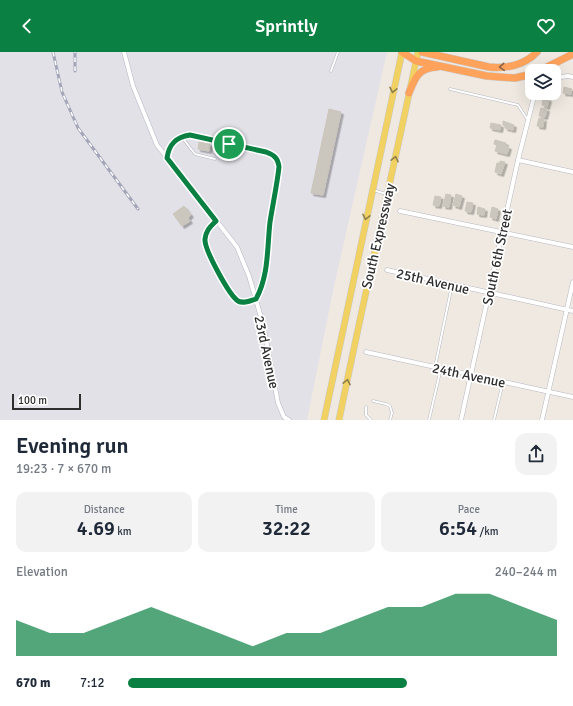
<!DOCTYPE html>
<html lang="en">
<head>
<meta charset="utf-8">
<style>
	body { margin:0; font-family:Signika,sans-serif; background:#f2f2f3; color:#1f2937; height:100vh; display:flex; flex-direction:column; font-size:15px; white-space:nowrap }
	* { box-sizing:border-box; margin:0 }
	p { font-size:13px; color:#747a83 }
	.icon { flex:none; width:22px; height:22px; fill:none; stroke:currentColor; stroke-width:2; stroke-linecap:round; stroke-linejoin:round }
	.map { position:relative; height:368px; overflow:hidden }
	.sheet { display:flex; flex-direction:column; background:#fff; flex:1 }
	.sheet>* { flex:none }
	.controls { position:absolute; left:525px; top:12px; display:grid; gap:8px }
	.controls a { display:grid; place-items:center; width:36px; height:36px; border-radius:8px; background:#fff; box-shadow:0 4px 16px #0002; font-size:20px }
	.scale { position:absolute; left:12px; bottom:10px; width:69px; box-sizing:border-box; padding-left:4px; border:2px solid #2e2e2e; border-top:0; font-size:11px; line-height:14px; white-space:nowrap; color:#2e2e2e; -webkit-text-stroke:3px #fff; paint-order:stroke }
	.pin { position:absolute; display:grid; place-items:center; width:34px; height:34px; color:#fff; margin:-17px; border:2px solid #fff; border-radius:50%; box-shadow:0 1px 4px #0007 }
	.round { display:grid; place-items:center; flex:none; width:42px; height:42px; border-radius:12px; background:#f2f2f3 }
	.overview { display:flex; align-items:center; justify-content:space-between; height:68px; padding:0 16px }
	h1 { font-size:22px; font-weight:600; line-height:30px }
	.stats { display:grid; grid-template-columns:repeat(3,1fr); gap:6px; height:68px; padding:4px 16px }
	.stats div { display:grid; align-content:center; border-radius:10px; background:#f2f2f3; text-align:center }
	.stats b { font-size:20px; font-weight:600 }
	.stats small { font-size:11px; font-weight:400 }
	.stats p { font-size:11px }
	.chart { height:112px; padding:8px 16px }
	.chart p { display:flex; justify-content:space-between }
	.chart svg { width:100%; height:72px; margin-top:4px; fill:#0b8043; opacity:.7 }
	ul { padding:0 16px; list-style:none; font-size:13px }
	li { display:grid; grid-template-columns:64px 48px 1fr; align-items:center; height:30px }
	li i { height:10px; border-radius:5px; background:#0b8043 }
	header { display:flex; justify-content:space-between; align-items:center; height:52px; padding:0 16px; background:#0b8043; color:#fff; font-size:18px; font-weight:600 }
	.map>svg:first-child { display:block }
</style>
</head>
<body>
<header><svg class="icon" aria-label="back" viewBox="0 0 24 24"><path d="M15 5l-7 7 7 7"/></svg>Sprintly<svg class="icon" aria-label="heart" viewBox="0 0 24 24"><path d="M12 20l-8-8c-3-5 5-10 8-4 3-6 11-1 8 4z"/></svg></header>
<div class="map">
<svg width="573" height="368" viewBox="0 0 573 368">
	<defs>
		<filter id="shadow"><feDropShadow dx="2.5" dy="2.5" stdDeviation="0" flood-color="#0004"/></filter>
	</defs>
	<rect width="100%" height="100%" fill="#efe9e1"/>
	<polygon fill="#e3e1e8" points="0,0 387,0 334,234 307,368 0,368"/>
	<g fill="#cbc7bf" stroke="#cbc5ba" filter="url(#shadow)">
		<polygon points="564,35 572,37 571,42 563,41"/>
		<polygon points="543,46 549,47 547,55 542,53"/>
		<polygon points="541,56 547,57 545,65 539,64"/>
		<polygon points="329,57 341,60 323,143 311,141"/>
		<polygon points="539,66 544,67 543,75 537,74"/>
		<polygon points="503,69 514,73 513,78 505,76 505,74 503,73"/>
		<polygon points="491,71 501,73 500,78 490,76"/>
		<polygon points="495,88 506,91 505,94 509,95 507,102 495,99 497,93 494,92"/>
		<polygon points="199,90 210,92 209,99 198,97"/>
		<polygon points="500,109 505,110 501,122 495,120 497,111 500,111"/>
		<polygon points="446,142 451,143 449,155 443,154"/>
		<polygon points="456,142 462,144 459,155 453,153"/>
		<polygon points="435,144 441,145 439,154 433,153"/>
		<polygon points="467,150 473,151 471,160 465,159"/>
		<polygon points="184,154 191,163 188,166 190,169 182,174 173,162"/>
		<polygon points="478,155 485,157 484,163 477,162"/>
		<polygon points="492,155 498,157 496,167 490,165"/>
	</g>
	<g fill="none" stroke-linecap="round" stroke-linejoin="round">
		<defs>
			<g id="lane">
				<polyline points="331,19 338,0"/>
				<polyline points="450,37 518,53 527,67"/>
				<polyline points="181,84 195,102 215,107"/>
				<path d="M167 104C169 91 177 85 190 83L266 100C274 103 278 106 279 115 277 133 273 151 270 170 267 196 269 223 256 247 250 249 243 252 238 249 229 243 204 197 205 187 206 178 211 174 216 169"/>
				<polyline points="373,138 386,142"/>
				<polyline points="435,315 452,233"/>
				<polyline points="373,349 386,352 390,354 392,361 390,368"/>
				<polyline points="366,355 366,363 371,368"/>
				<polyline points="429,368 441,316"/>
				<polyline points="494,368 503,330"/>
			</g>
			<g id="street">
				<polyline points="124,0 133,34 157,93 237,195 249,224 263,272 278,351 284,365 289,368"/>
				<polyline points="554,26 568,24 573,25"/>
				<polyline points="518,108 573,120"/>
				<polyline points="400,159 573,195"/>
				<polyline points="387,218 573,259"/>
				<polyline points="366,300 573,345"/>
				<polyline points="461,368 518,108 535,41"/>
				<polyline points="542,368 573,230"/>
			</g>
			<g id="primary">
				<polyline points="324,368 402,0"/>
				<path d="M339 368C364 245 392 123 418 0"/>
			</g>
			<g id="highway">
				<polyline points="402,0 416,9 487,24 515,26 532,22"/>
				<path d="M422 0 489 15C506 17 525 13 537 0"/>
				<polyline points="539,19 573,2"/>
				<path d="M409 41C415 26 418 16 437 15"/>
			</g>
		</defs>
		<use href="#lane" stroke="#b4b7c1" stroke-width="3"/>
		<use href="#street" stroke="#b4b7c1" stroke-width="5"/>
		<use href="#primary" stroke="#c9c9c9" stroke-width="7"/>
		<use href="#highway" stroke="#c9c9c9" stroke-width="8"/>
		<use href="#lane" stroke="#fff" stroke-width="2"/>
		<use href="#street" stroke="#fff" stroke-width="4"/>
		<use href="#primary" stroke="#f2d163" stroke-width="6"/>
		<use href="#highway" stroke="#ffa35c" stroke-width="7"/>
		<defs>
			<g id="rail">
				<polyline points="53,0 62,40 78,76 138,157"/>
				<polyline points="75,19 75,0"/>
			</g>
		</defs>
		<use href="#rail" stroke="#a3a6b8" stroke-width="3"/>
		<use href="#rail" stroke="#fff" stroke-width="1.5" stroke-dasharray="4.5" stroke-linecap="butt"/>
	</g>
	<defs><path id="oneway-chevron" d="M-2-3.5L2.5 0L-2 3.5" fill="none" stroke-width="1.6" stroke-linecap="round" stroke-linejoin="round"/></defs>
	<use stroke="#8c6343" href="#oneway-chevron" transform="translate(502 15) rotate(176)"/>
	<g stroke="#908048">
		<use href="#oneway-chevron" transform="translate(393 38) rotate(102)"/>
		<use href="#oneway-chevron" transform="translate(395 107) rotate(-78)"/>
		<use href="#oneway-chevron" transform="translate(366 165) rotate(102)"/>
		<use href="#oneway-chevron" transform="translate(347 330) rotate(-78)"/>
	</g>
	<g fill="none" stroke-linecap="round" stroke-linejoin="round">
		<defs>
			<path id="route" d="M190 83 266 100C274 103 278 106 279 115 277 133 273 151 270 170 267 196 269 223 256 247 250 249 243 252 238 249 229 243 204 197 205 187 206 178 211 174 216 169L167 106C169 92 176 85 190 83Z"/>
		</defs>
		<use href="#route" stroke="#fff" stroke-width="8"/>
		<use href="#route" stroke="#0b8043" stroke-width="5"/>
	</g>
	<g text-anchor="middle" stroke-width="3.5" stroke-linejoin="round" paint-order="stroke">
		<g font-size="14" fill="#2e2e2e" stroke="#fff">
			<text transform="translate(378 184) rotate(-77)" y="5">South Expressway</text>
			<text transform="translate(497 205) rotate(-78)" y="5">South 6th Street</text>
			<text transform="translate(433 229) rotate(13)" y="5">25th Avenue</text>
			<text transform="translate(267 300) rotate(78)" y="5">23rd Avenue</text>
			<text transform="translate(469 323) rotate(12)" y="5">24th Avenue</text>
		</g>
	</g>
</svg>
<div class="controls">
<a><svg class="icon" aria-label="layers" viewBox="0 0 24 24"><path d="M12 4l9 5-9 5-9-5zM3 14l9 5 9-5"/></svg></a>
</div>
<div class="scale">100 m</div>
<div class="pin" style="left:229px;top:92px;background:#1e9e55"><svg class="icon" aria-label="arrive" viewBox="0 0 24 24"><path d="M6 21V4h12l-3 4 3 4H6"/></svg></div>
</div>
<section class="sheet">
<div class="overview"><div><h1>Evening run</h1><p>19:23 · 7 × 670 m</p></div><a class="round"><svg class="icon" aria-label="share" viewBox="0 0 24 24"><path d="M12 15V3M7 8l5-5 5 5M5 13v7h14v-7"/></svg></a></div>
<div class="stats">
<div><p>Distance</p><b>4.69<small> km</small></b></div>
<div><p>Time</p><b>32:22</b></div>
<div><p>Pace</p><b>6:54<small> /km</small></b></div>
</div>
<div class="chart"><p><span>Elevation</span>240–244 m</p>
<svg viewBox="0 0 160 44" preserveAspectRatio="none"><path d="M0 44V22L10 30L20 30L30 22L40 14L50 22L60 30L70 38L80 30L90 30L100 22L110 14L120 14L130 6L140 6L150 14L160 22V44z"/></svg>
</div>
<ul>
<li><b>670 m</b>7:12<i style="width:65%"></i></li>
</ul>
</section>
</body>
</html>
